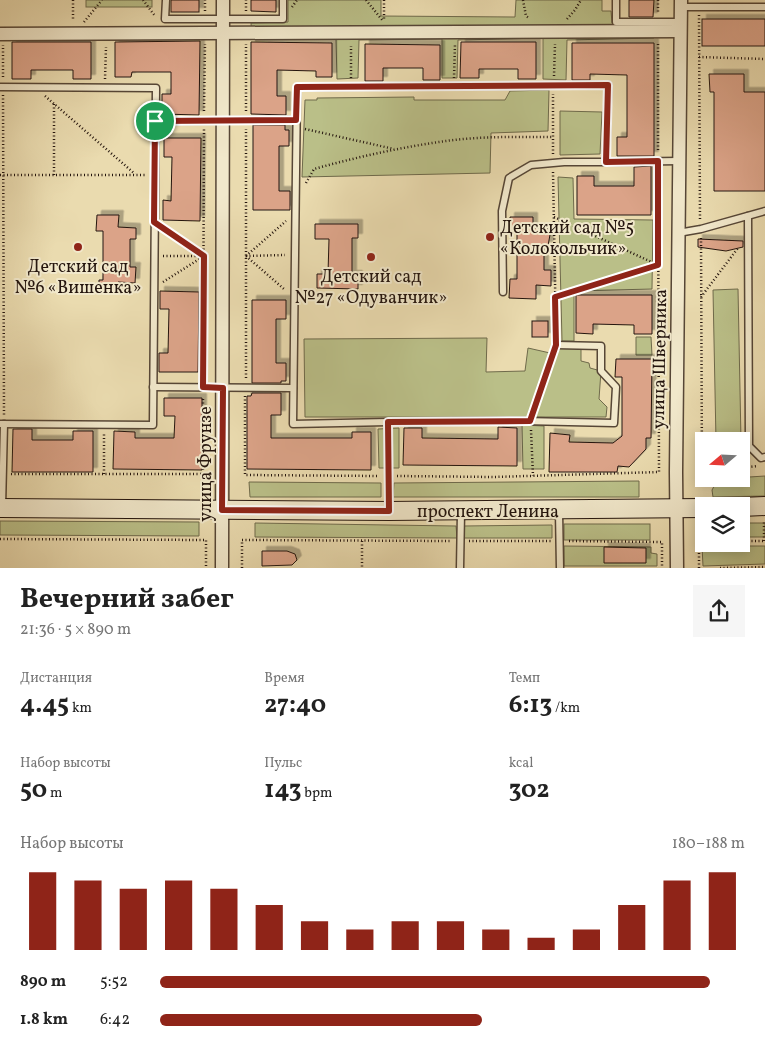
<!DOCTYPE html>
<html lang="ru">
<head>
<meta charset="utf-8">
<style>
	body { margin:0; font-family:Vollkorn,serif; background:#f6f6f6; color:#222; height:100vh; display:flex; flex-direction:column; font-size:19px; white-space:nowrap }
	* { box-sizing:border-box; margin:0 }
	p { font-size:16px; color:#767676 }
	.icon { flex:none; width:28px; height:28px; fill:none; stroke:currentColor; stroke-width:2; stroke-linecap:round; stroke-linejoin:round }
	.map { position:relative; height:568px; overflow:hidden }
	.side { display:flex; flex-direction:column; background:#fff; flex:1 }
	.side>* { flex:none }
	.needle { width:32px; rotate:251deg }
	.tools { position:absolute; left:695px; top:432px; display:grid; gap:10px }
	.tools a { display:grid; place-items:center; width:55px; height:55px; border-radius:0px; background:#fff; box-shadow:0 2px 12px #0003; font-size:25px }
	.pin { position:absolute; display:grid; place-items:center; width:42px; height:42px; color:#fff; margin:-21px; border:2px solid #fff; border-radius:50%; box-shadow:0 1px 5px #0007 }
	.round { display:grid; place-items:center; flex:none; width:52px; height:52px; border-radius:0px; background:#f6f6f6 }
	.overview { display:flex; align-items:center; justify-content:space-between; height:85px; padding:0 20px }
	h1 { font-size:28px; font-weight:700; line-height:38px }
	.stats { display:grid; grid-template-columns:repeat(3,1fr); gap:8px; height:85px; padding:5px 20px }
	.stats div { display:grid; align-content:center }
	.stats b { font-size:25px; font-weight:700 }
	.stats small { font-size:14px; font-weight:400 }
	.stats p { font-size:14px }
	.chart { height:140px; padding:10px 20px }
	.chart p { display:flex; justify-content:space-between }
	.chart svg { width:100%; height:90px; margin-top:5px; stroke:#8f2418; stroke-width:6 }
	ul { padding:0 20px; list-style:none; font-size:16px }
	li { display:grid; grid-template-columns:80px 60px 1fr; align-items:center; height:38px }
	li i { height:12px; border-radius:6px; background:#8f2418 }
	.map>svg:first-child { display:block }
</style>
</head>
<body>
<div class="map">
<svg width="765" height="568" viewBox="0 0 765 568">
	<defs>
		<filter id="shadow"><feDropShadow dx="4.5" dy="-4.5" stdDeviation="0" flood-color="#0004"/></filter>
	</defs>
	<rect width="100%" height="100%" fill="#eadbaf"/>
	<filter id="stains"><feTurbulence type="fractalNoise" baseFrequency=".004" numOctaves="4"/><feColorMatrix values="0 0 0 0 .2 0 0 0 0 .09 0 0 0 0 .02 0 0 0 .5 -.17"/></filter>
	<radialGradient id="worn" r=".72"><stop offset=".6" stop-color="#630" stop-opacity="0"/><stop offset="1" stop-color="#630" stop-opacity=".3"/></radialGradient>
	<g fill="#babf88" stroke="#6f6a4b">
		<rect x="86" y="0" width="66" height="7"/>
		<polygon points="288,0 381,0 381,16 515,17 516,0 602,0 602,11 611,11 612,23 653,25 654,38 567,40 566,80 543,79 543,38 458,40 457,78 442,78 442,39 359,40 358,78 337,79 336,39 252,39 251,23 288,22"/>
		<polygon points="549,90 548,131 491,133 490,173 302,177 305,100 317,100 317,98 414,97 414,100 505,100 510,91"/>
		<polygon points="560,111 602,112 600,154 560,155"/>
		<polygon points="558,177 573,178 574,219 653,220 652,289 574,291 574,341 562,341"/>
		<polygon points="738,289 741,441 716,441 713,290"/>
		<polygon points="636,337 651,337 652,355 636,355"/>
		<polygon points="487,338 486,372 525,371 528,348 550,353 556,345 581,346 581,361 589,363 590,368 601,371 599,399 607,407 606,417 305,417 304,339"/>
		<polygon points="522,425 544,426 544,469 523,469"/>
		<polygon points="399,428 399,468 379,468 378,429"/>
		<polygon points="765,476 765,496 713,497 712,490 718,479"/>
		<polygon points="639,481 639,497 393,497 394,483"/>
		<polygon points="249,482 381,483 381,497 250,497"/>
		<polygon points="0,521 199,522 199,536 0,535"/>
		<polygon points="255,523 456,526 457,538 255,537"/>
		<rect x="741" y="523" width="24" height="14"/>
		<rect x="564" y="524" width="86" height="16"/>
		<polygon points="552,525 552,538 464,538 463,526"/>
		<polygon points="564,546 651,547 651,553 657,554 657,566 564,566"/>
		<polygon points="702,546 765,546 765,564 703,566"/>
	</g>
	<g fill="#dba388" stroke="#24150e" filter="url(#shadow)">
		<rect x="171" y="0" width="28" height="12"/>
		<polygon points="251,0 276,0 276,12 251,11"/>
		<polygon points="629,0 654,0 653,17 629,17"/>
		<rect x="702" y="19" width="63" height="27"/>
		<polygon points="200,41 199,115 162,114 162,94 171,94 171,72 132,72 131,77 115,77 115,42"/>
		<polygon points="12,42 91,42 91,79 73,79 73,70 31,70 31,79 12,79"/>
		<polygon points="251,42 332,43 332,77 316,77 316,71 277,70 277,96 286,96 286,115 251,114"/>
		<polygon points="461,42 536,42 536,79 518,79 518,69 479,69 479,78 460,78"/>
		<polygon points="572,43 654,43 654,156 617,156 617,137 627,137 627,75 590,74 590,80 572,80"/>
		<polygon points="365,44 440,45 440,80 423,80 423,68 383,68 383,81 365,81"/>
		<polygon points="709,74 744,74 744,92 765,92 765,191 714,191 714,92 710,92"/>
		<polygon points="253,125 285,125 285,130 289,130 289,146 279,146 279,191 290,191 290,210 253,210"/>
		<polygon points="164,138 201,138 200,221 163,220 163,200 171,201 172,157 164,157"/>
		<polygon points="651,166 651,215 577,215 577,176 594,176 594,186 634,186 634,167"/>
		<polygon points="97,215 119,215 118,227 136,228 136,239 130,239 130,267 136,267 135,283 118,282 118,293 99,293 99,280 103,280 103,231 96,231"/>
		<polygon points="510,217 533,217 533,228 551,229 548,246 544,246 544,270 551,270 551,286 536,285 536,299 509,298 510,279 517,279 517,233 510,233"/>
		<polygon points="315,224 358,224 358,238 352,238 352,275 358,275 358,289 317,288 317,274 328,274 329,239 315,239"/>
		<polygon points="698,239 743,241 743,247 726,251 698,247"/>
		<polygon points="160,291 199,292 198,372 159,372 159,353 168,353 169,309 160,309"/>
		<polygon points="576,295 652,295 652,334 634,334 634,325 593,324 593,334 576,333"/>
		<polygon points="252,300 286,300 286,319 276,319 276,363 286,363 286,381 281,381 281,383 252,383"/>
		<rect x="532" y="321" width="16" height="16"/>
		<polygon points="616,359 652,359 651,438 646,438 646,449 629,467 618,466 617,472 549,472 550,433 570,435 569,442 613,443 622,436 622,377 615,377"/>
		<polygon points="252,393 281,393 281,415 271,415 271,438 352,438 352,432 371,432 371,470 247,469 247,396 251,396"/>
		<polygon points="164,398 202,398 202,470 113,469 114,431 135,432 135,438 174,438 175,416 164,416"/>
		<polygon points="498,427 517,428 517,466 403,465 404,428 422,428 422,438 498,439"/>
		<polygon points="13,429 32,429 32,440 73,440 73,431 93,431 93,472 12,472"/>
		<polygon points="604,547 646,548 646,563 604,563"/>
		<polygon points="262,551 287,551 295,554 297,560 292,565 262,566"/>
	</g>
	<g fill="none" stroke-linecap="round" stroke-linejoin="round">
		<defs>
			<g id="lane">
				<polyline points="166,0 165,19 283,19 283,0"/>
				<polyline points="616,0 616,22 680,22"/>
				<polyline points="681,7 765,7"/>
				<polyline points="0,87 156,88 153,425 0,424"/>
				<polyline points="155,121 296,120"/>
				<polyline points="748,216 749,446 761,458 765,457"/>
				<polyline points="678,233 701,229 765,211"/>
				<polyline points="503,292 502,211 509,178 531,165 564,162 606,162"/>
				<polyline points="153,387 293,388"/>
				<polyline points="388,422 293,424 297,87 608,85 606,162 679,161"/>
				<polyline points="2,507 4,424"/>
				<polyline points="389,510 388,422 524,421 614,423 616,387 601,371 601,346 556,345"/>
				<polyline points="559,512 560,568"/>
				<polyline points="460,568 461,512"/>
			</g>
			<g id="street">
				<polyline points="0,34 680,31"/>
				<polyline points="222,568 223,0"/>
				<polyline points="677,568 676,472 681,0"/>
			</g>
			<g id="secondary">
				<polyline points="741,507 765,506"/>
				<polyline points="0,508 389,511 704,508"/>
			</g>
		</defs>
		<use href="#lane" stroke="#564636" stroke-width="9"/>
		<use href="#street" stroke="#564636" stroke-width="15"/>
		<use href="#secondary" stroke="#24150e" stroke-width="20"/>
		<g stroke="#24150e" stroke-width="2.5" stroke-dasharray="1 2.5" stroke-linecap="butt">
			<polyline points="73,0 73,21"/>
			<polyline points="143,0 155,16"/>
			<polyline points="366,0 383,21"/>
			<polyline points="384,0 384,21"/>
			<polyline points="523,0 526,16 529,18"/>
			<polyline points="658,0 658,14"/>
			<polyline points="292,7 297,0"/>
			<polyline points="205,11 205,0"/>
			<polyline points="246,11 246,0"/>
			<polyline points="699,15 700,220"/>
			<polyline points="567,19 575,10 581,0"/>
			<polyline points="84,22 102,0"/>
			<polyline points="658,44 658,151"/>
			<polyline points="699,57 765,59"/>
			<polyline points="554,76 555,44"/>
			<polyline points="3,77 3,45"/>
			<polyline points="351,78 351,46"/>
			<polyline points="454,78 455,44"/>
			<polyline points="105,79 106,47"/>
			<polyline points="3,95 4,415"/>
			<polyline points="45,96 135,174"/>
			<polyline points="54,104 54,175"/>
			<polyline points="204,111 205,44"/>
			<polyline points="246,111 246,44"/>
			<polyline points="305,129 394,149"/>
			<polyline points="553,154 553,94"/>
			<polyline points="553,172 556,336"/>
			<polyline points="0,175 146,175"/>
			<path d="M306 183 314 169C357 157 402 147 446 141 481 136 518 137 553 137"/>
			<polyline points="554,217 658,265 555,297"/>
			<polyline points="164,229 204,256"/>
			<polyline points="701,238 702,472 704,472"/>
			<polyline points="163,256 202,256"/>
			<polyline points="246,256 286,221"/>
			<polyline points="246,256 284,289"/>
			<polyline points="246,256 285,255"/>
			<polyline points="163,282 204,256"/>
			<polyline points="701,297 738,248"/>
			<polyline points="246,378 246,129"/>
			<polyline points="203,379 204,129"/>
			<polyline points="245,396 245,475 379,476"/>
			<polyline points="533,413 553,354"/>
			<polyline points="531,430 533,476"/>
			<polyline points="741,468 757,466"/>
			<polyline points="11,474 203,474 203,397"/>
			<polyline points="104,474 104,434"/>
			<polyline points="397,476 494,477 659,472 658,169"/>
			<polyline points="0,539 206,540 206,568"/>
			<polyline points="362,541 362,568"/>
			<polyline points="469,541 551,541"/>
			<polyline points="569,541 662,542 662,568"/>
			<polyline points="741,541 764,541"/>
			<polyline points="764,541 764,520"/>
			<polyline points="242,568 242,540 451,541"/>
			<polyline points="699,568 699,541"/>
			<polyline points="720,568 765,567"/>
		</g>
		<use href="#lane" stroke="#f1e8cb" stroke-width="6"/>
		<use href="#street" stroke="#f1e8cb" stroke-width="12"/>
		<use href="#secondary" stroke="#f1e8cb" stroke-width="18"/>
	</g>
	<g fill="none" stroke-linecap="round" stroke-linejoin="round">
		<defs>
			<polygon id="route" points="608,85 606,162 658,161 658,265 555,297 556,345 530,421 388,422 389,511 222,510 223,388 203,387 204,256 154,222 155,121 296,120 297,87"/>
		</defs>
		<use href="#route" stroke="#fff" stroke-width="10"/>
		<use href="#route" stroke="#8f2418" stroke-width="6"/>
	</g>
	<g fill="#8f2418" stroke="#f1e8cb" stroke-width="2">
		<circle cx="490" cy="237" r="5"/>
		<circle cx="78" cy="247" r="5"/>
		<circle cx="371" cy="257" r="5"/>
	</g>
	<g text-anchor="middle" stroke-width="4" stroke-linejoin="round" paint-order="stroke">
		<g font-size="18" fill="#24150e" stroke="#f1e8cb">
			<text x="500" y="233" text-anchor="start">Детский сад №5<tspan x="500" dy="21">«Колокольчик»</tspan></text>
			<text x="78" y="272">Детский сад<tspan x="78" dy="21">№6 «Вишенка»</tspan></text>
			<text x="371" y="282">Детский сад<tspan x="371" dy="21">№27 «Одуванчик»</tspan></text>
		</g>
		<g font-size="18" fill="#24150e" stroke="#f1e8cb">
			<text transform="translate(659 359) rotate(-89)" y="6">улица Шверника</text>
			<text transform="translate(205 464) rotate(-90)" y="6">улица Фрунзе</text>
			<text x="488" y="517">проспект Ленина</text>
		</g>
	</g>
	<rect width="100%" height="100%" filter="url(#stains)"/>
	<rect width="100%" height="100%" fill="url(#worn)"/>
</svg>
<div class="tools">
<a><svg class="needle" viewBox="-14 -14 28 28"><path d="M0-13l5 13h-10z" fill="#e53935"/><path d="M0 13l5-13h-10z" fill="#767676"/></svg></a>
<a><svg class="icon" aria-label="layers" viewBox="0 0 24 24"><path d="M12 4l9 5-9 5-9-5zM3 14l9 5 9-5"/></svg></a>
</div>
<div class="pin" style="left:155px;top:121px;background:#1e9e55"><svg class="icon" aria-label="arrive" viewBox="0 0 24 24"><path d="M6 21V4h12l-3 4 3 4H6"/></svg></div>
</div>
<section class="side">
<div class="overview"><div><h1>Вечерний забег</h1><p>21:36 · 5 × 890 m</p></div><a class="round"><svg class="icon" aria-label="share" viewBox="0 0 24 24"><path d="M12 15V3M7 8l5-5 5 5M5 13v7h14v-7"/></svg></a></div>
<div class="stats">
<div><p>Дистанция</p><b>4.45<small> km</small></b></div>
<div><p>Время</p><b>27:40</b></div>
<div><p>Темп</p><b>6:13<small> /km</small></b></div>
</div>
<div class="stats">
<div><p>Набор высоты</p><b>50<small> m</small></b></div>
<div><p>Пульс</p><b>143<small> bpm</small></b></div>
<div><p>kcal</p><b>302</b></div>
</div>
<div class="chart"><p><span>Набор высоты</span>180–188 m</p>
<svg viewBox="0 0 160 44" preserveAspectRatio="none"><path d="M5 44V6M15 44V10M25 44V14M35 44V10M45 44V14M55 44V22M65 44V30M75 44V34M85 44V30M95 44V30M105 44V34M115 44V38M125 44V34M135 44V22M145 44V10M155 44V6"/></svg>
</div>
<ul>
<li><b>890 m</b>5:52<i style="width:94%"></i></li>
<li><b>1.8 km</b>6:42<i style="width:55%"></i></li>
</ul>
</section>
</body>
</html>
